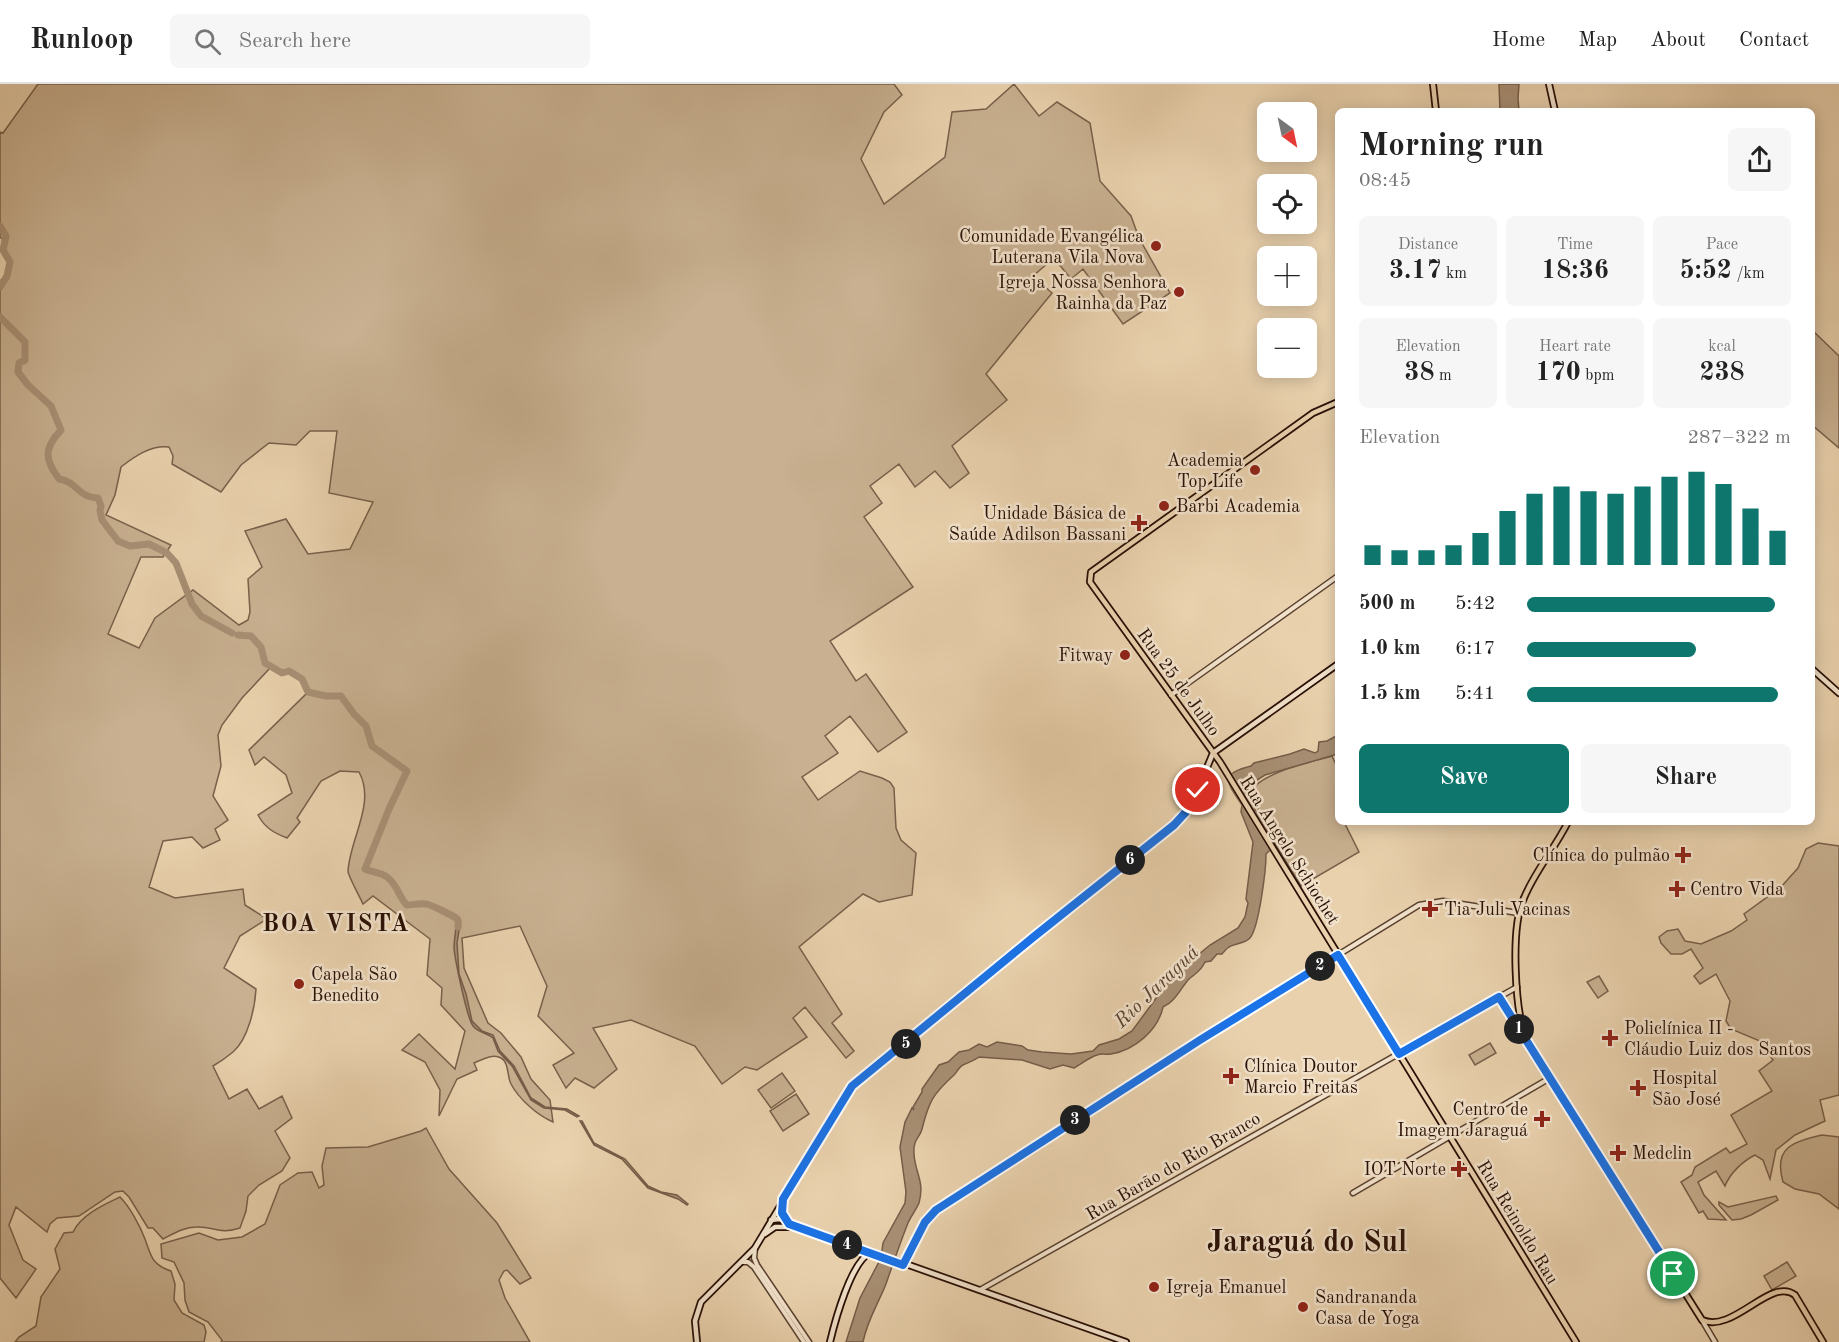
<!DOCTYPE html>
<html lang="en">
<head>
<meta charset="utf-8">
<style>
	body { margin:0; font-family:"Old Standard TT",serif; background:#f6f6f6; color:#222; height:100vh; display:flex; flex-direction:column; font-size:22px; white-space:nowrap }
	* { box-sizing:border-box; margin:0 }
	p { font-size:20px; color:#767676 }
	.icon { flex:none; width:33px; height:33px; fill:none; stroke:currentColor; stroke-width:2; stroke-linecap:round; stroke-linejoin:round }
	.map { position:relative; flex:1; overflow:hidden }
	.details { position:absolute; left:1335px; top:24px; width:480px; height:717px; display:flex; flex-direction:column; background:#fff; border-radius:9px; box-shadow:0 3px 15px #0003 }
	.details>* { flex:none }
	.needle { width:39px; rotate:147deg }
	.tools { position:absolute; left:1257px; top:18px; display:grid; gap:12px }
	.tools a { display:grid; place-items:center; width:60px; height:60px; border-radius:9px; background:#fff; box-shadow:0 3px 15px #0003; font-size:30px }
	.pin { position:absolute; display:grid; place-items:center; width:51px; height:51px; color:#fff; margin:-26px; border:3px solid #fff; border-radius:50%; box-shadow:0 2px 6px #0007 }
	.km { position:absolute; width:30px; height:30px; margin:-15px; border-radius:50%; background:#222; color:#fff; font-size:16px; line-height:30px; text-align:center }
	.round { display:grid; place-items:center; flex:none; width:63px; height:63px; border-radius:9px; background:#f6f6f6 }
	.summary { display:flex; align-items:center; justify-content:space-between; height:102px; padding:0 24px }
	h1 { font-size:33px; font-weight:700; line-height:45px }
	.metrics { display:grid; grid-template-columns:repeat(3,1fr); gap:9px; height:102px; padding:6px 24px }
	.metrics div { display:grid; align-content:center; border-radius:9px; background:#f6f6f6; text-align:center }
	.metrics b { font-size:26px; font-weight:700 }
	.metrics small { font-size:16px; font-weight:400 }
	.metrics p { font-size:16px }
	.chart { height:168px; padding:12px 24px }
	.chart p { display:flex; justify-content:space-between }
	.chart svg { width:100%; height:108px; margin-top:6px; stroke:#0f766e; stroke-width:6 }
	.button { display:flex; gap:12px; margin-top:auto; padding:12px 24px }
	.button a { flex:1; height:69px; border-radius:9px; background:#0f766e; color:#fff; font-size:24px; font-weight:700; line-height:69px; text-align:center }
	.button a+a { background:#f6f6f6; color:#222 }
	ul { padding:0 24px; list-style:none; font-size:20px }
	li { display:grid; grid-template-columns:96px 72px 1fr; align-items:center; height:45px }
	li i { height:15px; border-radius:8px; background:#0f766e }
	header { display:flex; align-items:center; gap:36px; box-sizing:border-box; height:84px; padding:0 30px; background:#fff; border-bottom:2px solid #e0e0e0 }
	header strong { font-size:28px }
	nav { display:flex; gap:33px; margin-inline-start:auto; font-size:21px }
	.search { width:420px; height:54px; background:#f6f6f6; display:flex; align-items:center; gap:15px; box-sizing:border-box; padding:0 21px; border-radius:9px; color:#767676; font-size:22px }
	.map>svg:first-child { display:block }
</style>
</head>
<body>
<header>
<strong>Runloop</strong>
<div class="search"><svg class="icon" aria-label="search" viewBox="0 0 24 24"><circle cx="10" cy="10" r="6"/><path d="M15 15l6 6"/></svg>Search here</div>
<nav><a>Home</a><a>Map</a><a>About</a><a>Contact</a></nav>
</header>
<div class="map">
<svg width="1839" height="1258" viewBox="0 0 1839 1258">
	<rect width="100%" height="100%" fill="#e9d1ad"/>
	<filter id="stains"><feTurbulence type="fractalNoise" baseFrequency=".00333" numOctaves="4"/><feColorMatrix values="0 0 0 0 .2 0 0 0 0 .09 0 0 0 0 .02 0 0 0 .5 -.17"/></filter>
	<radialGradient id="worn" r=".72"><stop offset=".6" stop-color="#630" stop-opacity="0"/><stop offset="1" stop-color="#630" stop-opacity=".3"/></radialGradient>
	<g fill="#c8b090" stroke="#78604a" stroke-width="1.5" fill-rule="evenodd">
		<path d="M38 0H894L902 11 884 28 861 75 884 120 945 73 952 28 986 25 1014 0 1039 32 1057 18 1090 39 1100 97 1131 132 1139 154 1170 209 1123 240 1083 185 1071 195 1054 174 1033 192 1052 209 986 290 1007 316 952 362 969 389 950 404 935 387 915 403 899 380 870 402 882 419 864 433 913 503 830 557 856 597 866 590 907 648 878 668 850 632 825 652 838 669 802 693 818 716 860 687 882 694 890 698 894 704 896 744 901 756 916 769 912 811 879 818 863 810 799 863 842 930 832 939 854 967 846 974 805 923 793 934 807 953 757 986 745 983 722 1000 695 962 631 936 593 944 617 985 594 1004 575 994 566 1004 553 981 574 969 538 932 547 902 520 842 462 854 464 884 488 939 501 949 521 973 531 995 550 1016 553 1038C537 1031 519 1015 511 1000 507 992 509 978 501 974 493 969 481 976 474 979L477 986 457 995 439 1032 440 1006 425 978 402 966 419 950 455 985 465 947 441 921 442 904 427 891 430 855 373 812 363 820C360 813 348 792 348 787 350 754 376 719 359 688L340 687 321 697 297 734 300 738 287 754C274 749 265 744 258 731L292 709 286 691 264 673 255 681 249 666 308 608 301 595 289 587 282 589 271 583 242 614 222 641 218 651 221 682 213 712 228 736 215 745 220 756 203 764 192 753 163 757 149 803 175 814 243 805 245 821 267 835 240 852 224 884 256 905C255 924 248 955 233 968 227 973 220 978 213 982L229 1015 247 1005 259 1025 282 1012 292 1034 275 1047 290 1074 282 1087 259 1101 248 1112 246 1127 240 1144C218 1151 215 1142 196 1143 184 1143 173 1150 163 1155L153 1144H148L129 1113 123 1107 115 1108 79 1132 57 1134 50 1140 47 1148 16 1123 9 1141 23 1176 36 1185 16 1214 0 1194V196L3 199 10 178 3 166 5 157 0 153V48L3 49ZM310 347H337L329 409 373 418 350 465 308 470 286 435 245 447 262 483 248 495 250 528 248 536 239 541 193 506 155 534 139 564 108 550 141 473H163L171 461 106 431 115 411 121 383C135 372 151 361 169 363L173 372 172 380 221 408 241 381 269 359 296 361Z"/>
		<polygon points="1812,246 1839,272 1839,364 1812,341"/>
		<path d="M1332 672 1338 685V738H1344L1359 768 1301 802 1266 745 1268 740 1254 719 1250 707C1266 687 1308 679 1332 672Z"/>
		<path d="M1818 759 1839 762V1011L1820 1016 1825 1037 1795 1051 1776 1066 1770 1095 1763 1076 1755 1071C1743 1077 1730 1089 1725 1102L1716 1087 1698 1098 1704 1111 1726 1136 1708 1135 1703 1127 1699 1129 1681 1098 1692 1091 1695 1083 1726 1064 1730 1069 1747 1060 1731 1031 1772 1007 1759 987 1773 976 1760 957 1731 945 1726 937 1730 917 1716 890 1700 900 1694 892 1703 884 1691 865 1682 870H1671L1661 859 1659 853 1667 847 1678 845 1685 857 1701 860 1731 847 1747 836 1744 830 1781 803 1798 784 1806 765Z"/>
		<polygon points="1599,892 1608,907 1598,914 1587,898"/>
		<polygon points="1490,959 1496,969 1475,981 1469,971"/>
		<polygon points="782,989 795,1007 771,1024 758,1006"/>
		<polygon points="796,1010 809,1030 783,1047 770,1027"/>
		<polygon points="426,1044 449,1085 497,1139 531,1194 520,1200 507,1186 504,1187 499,1196 505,1214 530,1258 221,1258 222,1256 208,1238 189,1228 185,1216 184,1199 174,1178 162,1174 161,1160 199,1149 218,1156 242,1153 265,1140 280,1101 298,1089 312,1088 319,1104 324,1101 322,1082 326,1064 368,1063 421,1047"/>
		<path d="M1822 1051 1839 1053V1125L1819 1110 1795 1105 1783 1098C1773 1063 1793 1058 1822 1051Z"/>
		<polygon points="1776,1112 1778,1116 1751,1131 1741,1135 1732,1136 1719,1121 1719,1118 1728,1123"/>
		<path d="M120 1113C130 1123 140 1142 145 1155 151 1172 152 1181 171 1187L175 1200 174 1216 182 1229 204 1241 206 1248 204 1258H15L19 1253 36 1242 41 1213 60 1185 55 1165 64 1149 73 1148C81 1131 103 1121 120 1113Z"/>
		<polygon points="1787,1178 1796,1192 1772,1206 1764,1192"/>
	</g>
	<g fill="#a88f74" stroke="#755c48" stroke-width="1.5">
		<polygon points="1499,0 1519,0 1518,14 1519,27 1500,27"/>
		<path d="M1338 651V670L1265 691 1249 701 1252 702C1244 715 1261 733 1266 746 1269 752 1269 759 1270 766L1266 770C1266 786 1259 843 1250 854 1246 859 1234 860 1229 863 1226 865 1224 868 1222 870H1217L1211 877 1205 878C1201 887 1196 889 1189 895 1180 905 1176 917 1163 923 1158 946 1135 966 1111 970 1106 971 1102 969 1097 971 1088 974 1081 980 1074 984L1063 981 1050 985 1022 976 979 973C974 977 969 978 963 981 959 983 957 988 954 991 933 1010 929 1017 922 1045 920 1054 913 1054 914 1070 915 1089 925 1097 919 1119 916 1126 911 1132 908 1139 900 1159 893 1180 886 1200 878 1220 867 1237 863 1258H846L860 1214 881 1174 883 1159 905 1119 906 1108 900 1063 905 1038 912 1024 914 1026 913 1023 922 1008V1005L939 981 948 978 959 968 969 966 979 960 987 963 997 958 1022 962 1028 966 1042 968 1071 970 1093 967 1099 961 1119 955 1132 947 1168 898 1187 880 1210 861 1238 844 1245 833 1248 819 1246 815 1253 758 1241 728 1242 721C1226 697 1219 690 1251 682L1254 679 1290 670 1304 665 1315 669 1318 667 1319 658 1327 657Z"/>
		<path d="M456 835H458L460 840 457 859 459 890 466 910 472 937 482 947 493 951 500 967 514 982 531 1014 545 1023 567 1025 579 1032 577 1033 565 1026 544 1024 531 1016 512 982 498 967 493 954C487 949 479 949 473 942 467 934 455 876 454 864 454 854 457 845 456 835Z"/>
		<polygon points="580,1037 582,1037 594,1059 625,1075 648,1102 661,1108 677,1111 688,1120 687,1121 678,1115 648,1104 622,1075 594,1061"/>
	</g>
	<polygon fill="#e9d1ad" points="1230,686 1274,758 1274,763 1271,769 1225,694"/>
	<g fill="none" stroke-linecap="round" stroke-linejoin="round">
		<g stroke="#a88f74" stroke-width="7">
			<polyline points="0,142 6,152 3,166 10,178 7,192 0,203"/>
			<path d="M0 233 25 258V276L19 279 18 288 28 301 51 322 61 346C44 364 44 375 59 395 78 398 77 413 98 414L101 422 100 427 102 436 118 457 130 462 149 460 167 469 176 479 192 520 201 532 232 549"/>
			<path d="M238 551 251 552 261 563 265 579 282 589 289 587 302 595 308 608 326 612H341L354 630 366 642 372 662 407 687 389 725 365 785C372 788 382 789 387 793 398 801 399 814 407 821 413 821 420 819 426 820 430 820 453 832 456 834 460 837 458 839 458 843"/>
		</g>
		<defs>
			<g id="tertiary">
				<polyline points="1171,611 1338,492"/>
				<polyline points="1499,914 1524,953"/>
				<polyline points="1353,1109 1550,994"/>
				<polyline points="755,1164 754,1174 757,1181 809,1258"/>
				<polyline points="743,1178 748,1178 754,1183 804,1258"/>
				<polyline points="903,1181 925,1138 936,1126 1200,956 1419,821 1443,817 1518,829"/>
				<polyline points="980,1206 1517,903"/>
				<polyline points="1702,1236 1715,1258"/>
			</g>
			<g id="secondary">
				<polyline points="1549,0 1555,27"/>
				<polyline points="1812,585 1839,609"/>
				<polyline points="783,1118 782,1129 787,1138"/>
				<polyline points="771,1136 779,1135 1126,1258"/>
				<polyline points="765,1150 775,1143 793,1143"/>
				<polyline points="697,1258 695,1237 701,1218 755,1164 852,1002 1036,851 1174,741 1194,715 1213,669 1338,580"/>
				<path d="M830 1258C835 1237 851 1178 870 1169"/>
			</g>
			<g id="primary">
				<polyline points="1433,0 1436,27"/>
				<polyline points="1338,318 1313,329 1091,488 1090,498 1220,678 1576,1258"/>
				<path d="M1568 738C1555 764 1535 787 1524 814 1510 844 1515 925 1526 956L1702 1236C1733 1250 1771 1192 1795 1211L1823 1258"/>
			</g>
		</defs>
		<use href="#tertiary" stroke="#59402f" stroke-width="7"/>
		<use href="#secondary" stroke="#290f05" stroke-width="8"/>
		<use href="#primary" stroke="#290f05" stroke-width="8"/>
		<use href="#tertiary" stroke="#f1e1ca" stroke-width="4"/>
		<use href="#secondary" stroke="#f1e1ca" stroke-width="4.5"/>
		<use href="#primary" stroke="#e9d1ad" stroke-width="4.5"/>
	</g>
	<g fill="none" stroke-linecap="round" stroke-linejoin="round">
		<defs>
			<polyline id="route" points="1198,706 1185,729 1174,741 1036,851 852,1002 783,1115 782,1129 789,1140 903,1181 925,1138 936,1126 1200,956 1338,871 1399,970 1499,913 1673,1190"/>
		</defs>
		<use href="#route" stroke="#fff" stroke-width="12"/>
		<use href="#route" stroke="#1a73e8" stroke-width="8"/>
	</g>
	<g fill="#8f2418" stroke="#f1e1ca" stroke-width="2">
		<circle cx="1156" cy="162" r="6"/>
		<circle cx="1179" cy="208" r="6"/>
		<circle cx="1255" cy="386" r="6"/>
		<circle cx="1164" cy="422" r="6"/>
		<path d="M1136 430h6v6h6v6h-6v6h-6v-6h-6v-6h6z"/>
		<circle cx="1125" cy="571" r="6"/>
		<path d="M1680 762h6v6h6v6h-6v6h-6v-6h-6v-6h6z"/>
		<path d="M1674 796h6v6h6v6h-6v6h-6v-6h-6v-6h6z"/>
		<path d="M1427 816h6v6h6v6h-6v6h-6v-6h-6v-6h6z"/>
		<circle cx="299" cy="900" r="6"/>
		<path d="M1607 945h6v6h6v6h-6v6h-6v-6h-6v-6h6z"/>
		<path d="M1228 983h6v6h6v6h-6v6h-6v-6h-6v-6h6z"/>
		<path d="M1635 995h6v6h6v6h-6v6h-6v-6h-6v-6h6z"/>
		<path d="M1539 1026h6v6h6v6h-6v6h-6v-6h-6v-6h6z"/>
		<path d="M1615 1060h6v6h6v6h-6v6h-6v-6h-6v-6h6z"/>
		<path d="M1456 1076h6v6h6v6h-6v6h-6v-6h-6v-6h6z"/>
		<circle cx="1154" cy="1203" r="6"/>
		<circle cx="1303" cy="1223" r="6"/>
	</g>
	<g text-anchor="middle" stroke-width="5" stroke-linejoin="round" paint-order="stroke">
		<g font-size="18" fill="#290f05" stroke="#f1e1ca" text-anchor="start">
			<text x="1144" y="158" text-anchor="end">Comunidade Evangélica<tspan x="1144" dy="21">Luterana Vila Nova</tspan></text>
			<text x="1167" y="204" text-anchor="end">Igreja Nossa Senhora<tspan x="1167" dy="21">Rainha da Paz</tspan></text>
			<text x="1243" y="382" text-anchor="end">Academia<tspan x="1243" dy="21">Top Life</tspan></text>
			<text x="1176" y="428">Barbi Academia</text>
			<text x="1126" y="435" text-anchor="end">Unidade Básica de<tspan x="1126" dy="21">Saúde Adilson Bassani</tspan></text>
			<text x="1113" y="577" text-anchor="end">Fitway</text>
			<text x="1670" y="777" text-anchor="end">Clínica do pulmão</text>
			<text x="1690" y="811">Centro Vida</text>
			<text x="1444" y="831">Tia Juli Vacinas</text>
			<text x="311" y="896">Capela São<tspan x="311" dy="21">Benedito</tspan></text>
			<text x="1624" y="950">Policlínica II -<tspan x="1624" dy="21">Cláudio Luiz dos Santos</tspan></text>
			<text x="1244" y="988">Clínica Doutor<tspan x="1244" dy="21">Marcio Freitas</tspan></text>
			<text x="1652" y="1000">Hospital<tspan x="1652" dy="21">São José</tspan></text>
			<text x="1528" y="1031" text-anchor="end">Centro de<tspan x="1528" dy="21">Imagem Jaraguá</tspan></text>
			<text x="1632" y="1075">Medclin</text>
			<text x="1446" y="1091" text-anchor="end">IOT Norte</text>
			<text x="1166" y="1209">Igreja Emanuel</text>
			<text x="1315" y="1219">Sandrananda<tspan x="1315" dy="21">Casa de Yoga</tspan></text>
		</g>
		<g font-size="18" fill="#290f05" stroke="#f1e1ca">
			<text transform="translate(1179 598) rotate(54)" y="6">Rua 25 de Julho</text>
			<text transform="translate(1290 766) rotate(58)" y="6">Rua Angelo Schiochet</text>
			<text transform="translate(1173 1082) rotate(-30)" y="6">Rua Barão do Rio Branco</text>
			<text transform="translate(1518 1138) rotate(59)" y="6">Rua Reinoldo Rau</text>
		</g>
		<g font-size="20" font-style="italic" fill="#5c4231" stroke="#f1e1ca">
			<text transform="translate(1156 902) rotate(-44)" y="7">Rio Jaraguá</text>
		</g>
		<g font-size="24" font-weight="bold" letter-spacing="1.5" fill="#290f05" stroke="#f1e1ca">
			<text x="336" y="847">BOA VISTA</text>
		</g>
		<g font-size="30" font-weight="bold" fill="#290f05" stroke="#f1e1ca">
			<text x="1307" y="1167">Jaraguá do Sul</text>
		</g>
	</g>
	<rect width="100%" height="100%" filter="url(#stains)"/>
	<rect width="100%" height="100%" fill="url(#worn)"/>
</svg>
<div class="tools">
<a><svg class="needle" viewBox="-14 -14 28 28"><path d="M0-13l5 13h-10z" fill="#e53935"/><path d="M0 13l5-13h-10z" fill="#767676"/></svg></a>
<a><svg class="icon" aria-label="locate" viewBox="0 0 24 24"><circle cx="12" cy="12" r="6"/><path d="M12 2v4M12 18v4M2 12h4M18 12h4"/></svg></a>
<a>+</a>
<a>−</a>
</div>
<div class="pin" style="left:1673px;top:1190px;background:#1e9e55"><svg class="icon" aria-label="arrive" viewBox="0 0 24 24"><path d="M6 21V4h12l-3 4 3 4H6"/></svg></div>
<div class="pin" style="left:1198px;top:706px;background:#d93025"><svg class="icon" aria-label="check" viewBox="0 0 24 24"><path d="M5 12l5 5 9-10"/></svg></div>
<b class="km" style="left:1519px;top:945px">1</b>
<b class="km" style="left:1320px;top:882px">2</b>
<b class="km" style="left:1075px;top:1036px">3</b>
<b class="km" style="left:847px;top:1161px">4</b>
<b class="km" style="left:906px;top:960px">5</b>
<b class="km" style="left:1130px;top:776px">6</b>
<section class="details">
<div class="summary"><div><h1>Morning run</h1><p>08:45</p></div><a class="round"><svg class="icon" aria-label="share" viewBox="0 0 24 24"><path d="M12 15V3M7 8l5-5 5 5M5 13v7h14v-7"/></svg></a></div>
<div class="metrics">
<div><p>Distance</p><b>3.17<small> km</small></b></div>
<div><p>Time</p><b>18:36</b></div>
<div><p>Pace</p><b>5:52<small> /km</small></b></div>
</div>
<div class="metrics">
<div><p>Elevation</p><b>38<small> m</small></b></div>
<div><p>Heart rate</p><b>170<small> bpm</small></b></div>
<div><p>kcal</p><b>238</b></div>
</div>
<div class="chart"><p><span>Elevation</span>287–322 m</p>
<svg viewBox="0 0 160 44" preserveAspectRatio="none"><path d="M5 44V36M15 44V38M25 44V38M35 44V36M45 44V31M55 44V22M65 44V15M75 44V12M85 44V14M95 44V15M105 44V12M115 44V8M125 44V6M135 44V11M145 44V21M155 44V30"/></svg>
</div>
<ul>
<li><b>500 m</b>5:42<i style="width:94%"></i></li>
<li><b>1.0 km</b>6:17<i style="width:64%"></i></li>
<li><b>1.5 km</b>5:41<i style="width:95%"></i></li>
</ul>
<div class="button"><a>Save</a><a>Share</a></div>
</section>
</div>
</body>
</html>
